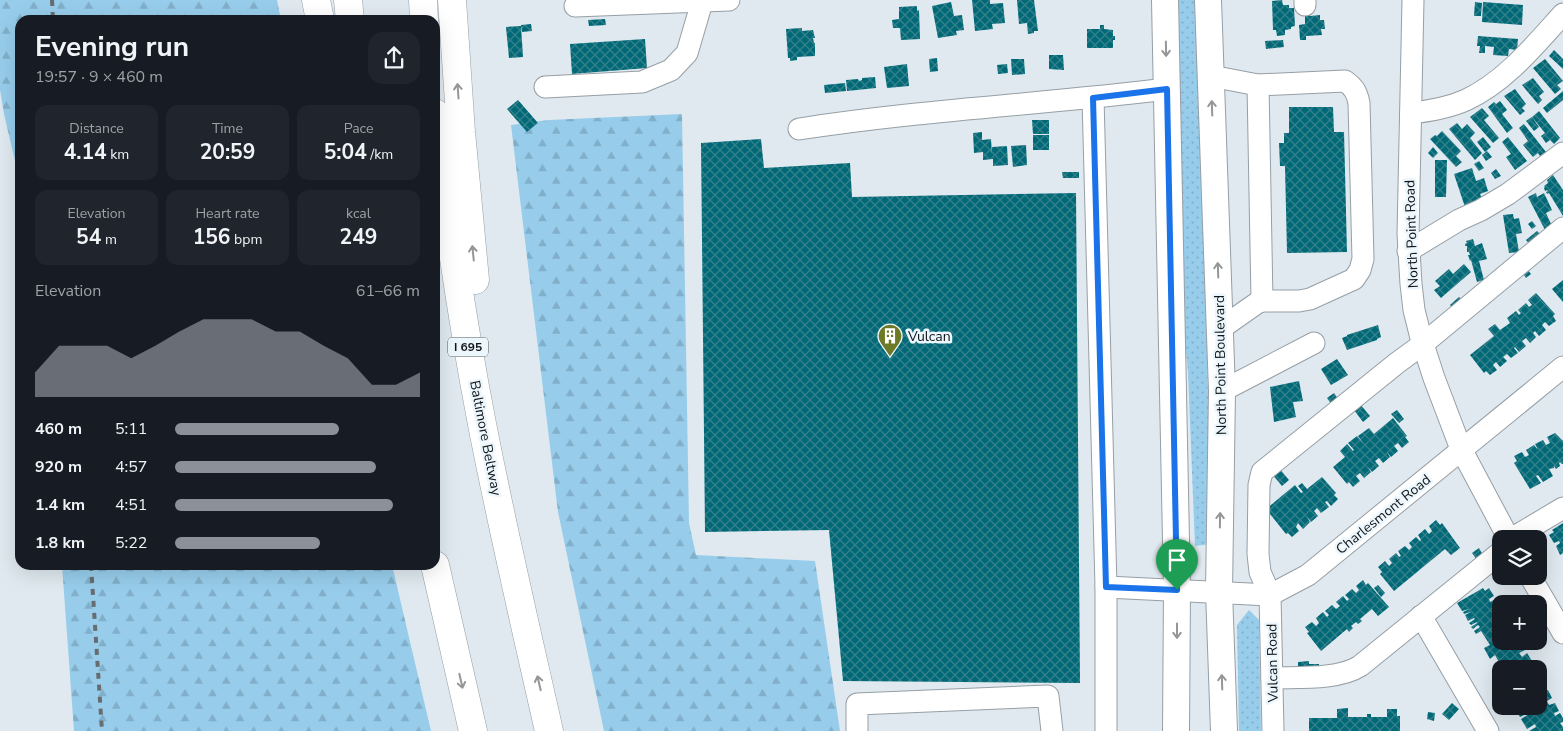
<!DOCTYPE html>
<html lang="en">
<head>
<meta charset="utf-8">
<style>
	body { margin:0; font-family:"Nunito Sans",sans-serif; background:#20242c; color:#f1f3f6; height:100vh; display:flex; flex-direction:column; font-size:19px; white-space:nowrap }
	* { box-sizing:border-box; margin:0 }
	p { font-size:16px; color:#9ea1a6 }
	.icon { flex:none; width:28px; height:28px; fill:none; stroke:currentColor; stroke-width:2; stroke-linecap:round; stroke-linejoin:round }
	.map { position:relative; flex:1; overflow:hidden }
	.details { position:absolute; left:15px; top:15px; width:425px; height:555px; display:flex; flex-direction:column; background:#171b24; border-radius:15px; box-shadow:0 5px 20px #0002 }
	.details>* { flex:none }
	.buttons { position:absolute; left:1492px; top:530px; display:grid; gap:10px }
	.buttons a { display:grid; place-items:center; width:55px; height:55px; border-radius:10px; background:#171b24; box-shadow:0 5px 20px #0002; font-size:25px }
	.pin { position:absolute; display:grid; place-items:center; width:42px; height:42px; color:#fff; margin:-51px -21px; border-radius:50% 50% 50% 0; rotate:-45deg; box-shadow:0 0 5px #0007 }
	.pin .icon { rotate:45deg }
	.round { display:grid; place-items:center; flex:none; width:52px; height:52px; border-radius:15px; background:#20242c }
	.overview { display:flex; align-items:center; justify-content:space-between; height:85px; padding:0 20px }
	h1 { font-size:28px; font-weight:700; line-height:38px }
	.stats { display:grid; grid-template-columns:repeat(3,1fr); gap:8px; height:85px; padding:5px 20px }
	.stats div { display:grid; align-content:center; border-radius:12px; background:#20242c; text-align:center }
	.stats b { font-size:21px; font-weight:700 }
	.stats small { font-size:14px; font-weight:400 }
	.stats p { font-size:14px }
	.chart { height:140px; padding:10px 20px }
	.chart p { display:flex; justify-content:space-between }
	.chart svg { width:100%; height:90px; margin-top:5px; fill:#8c9099; opacity:.7 }
	ul { padding:0 20px; list-style:none; font-size:16px }
	li { display:grid; grid-template-columns:80px 60px 1fr; align-items:center; height:38px }
	li i { height:12px; border-radius:6px; background:#8c9099 }
	.map>svg:first-child { display:block }
</style>
</head>
<body>
<div class="map">
<svg width="1563" height="731" viewBox="0 0 1563 731">
	<defs>
		<pattern id="grass-dots" width="8" height="8" patternUnits="userSpaceOnUse" patternTransform="scale(1.25)"><rect width="8" height="8" fill="#97cdeb"/><path d="M2 2h.1M6 6h.1" fill="none" stroke="#81afc9" stroke-width="1.8" stroke-linecap="round"/></pattern>
		<pattern id="forest-firs" width="22" height="20" patternUnits="userSpaceOnUse" patternTransform="scale(1.25)"><rect width="22" height="20" fill="#97cdeb"/><path d="M5 1l3.5 6h-7zM16 11l3.5 6h-7z" fill="#81afc9"/></pattern>
		<pattern id="building-cross-hatch" width="8" height="8" patternUnits="userSpaceOnUse" patternTransform="scale(1.25)"><rect width="8" height="8" fill="#006977"/><path d="M0 0l8 8M0 8l8-8" fill="none" stroke="#37818b"/></pattern>
	</defs>
	<rect width="100%" height="100%" fill="#dfe9ef"/>
	<g fill="url(#grass-dots)">
		<polygon points="1174,0 1200,0 1211,544 1195,546 1188,372 1181,303"/>
		<polygon points="1249,610 1259,620 1261,731 1239,731 1237,625"/>
	</g>
	<g fill="url(#forest-firs)">
		<polygon points="0,0 277,0 281,20 20,20 20,182 4,114 0,90"/>
		<polygon points="682,114 689,523 696,555 815,561 840,731 604,731 558,512 511,125 549,120"/>
		<polygon points="62,565 392,565 431,731 74,731"/>
	</g>
	<g fill="url(#building-cross-hatch)">
		<polygon points="972,0 990,0 990,4 1003,3 1005,23 992,24 993,29 975,31"/>
		<polygon points="1017,0 1034,0 1038,31 1034,31 1034,33 1028,34 1027,23 1019,24"/>
		<polygon points="1282,0 1283,5 1289,5 1289,8 1294,8 1295,26 1291,27 1291,29 1285,30 1285,35 1277,36 1276,30 1273,30 1272,1"/>
		<polygon points="951,2 954,16 962,15 964,30 956,31 957,35 938,38 932,6"/>
		<polygon points="1475,2 1482,3 1481,16 1474,16"/>
		<polygon points="1483,2 1523,5 1522,25 1482,22"/>
		<polygon points="917,6 917,11 919,10 920,39 901,40 900,28 893,28 892,20 899,19 899,7"/>
		<polygon points="1305,12 1309,12 1310,16 1320,15 1320,20 1324,20 1325,29 1321,29 1322,35 1306,36 1306,40 1300,40 1299,25 1305,24"/>
		<polygon points="605,19 606,25 589,26 588,20"/>
		<polygon points="531,24 532,31 522,32 521,25"/>
		<polygon points="1100,25 1104,25 1104,29 1113,30 1113,36 1115,36 1115,40 1113,40 1113,48 1087,48 1087,29 1100,29"/>
		<polygon points="521,26 523,57 509,58 506,27"/>
		<polygon points="802,28 802,31 813,30 815,38 813,38 814,43 815,43 815,56 797,57 797,60 790,61 790,58 788,58 786,29"/>
		<polygon points="1478,36 1518,39 1517,50 1509,49 1508,56 1493,55 1494,47 1485,46 1485,53 1479,53 1480,46 1477,46"/>
		<polygon points="645,39 647,68 572,74 570,44"/>
		<polygon points="1283,40 1284,47 1266,49 1265,41"/>
		<polygon points="1554,50 1563,59 1563,69 1549,56"/>
		<polygon points="1049,55 1063,55 1064,70 1049,69"/>
		<polygon points="937,58 938,71 930,72 929,59"/>
		<polygon points="1011,59 1024,59 1025,74 1012,75"/>
		<polygon points="1545,59 1563,81 1557,85 1561,89 1555,94 1533,68"/>
		<polygon points="907,64 909,86 887,88 884,67"/>
		<polygon points="1007,64 1008,73 998,74 997,65"/>
		<polygon points="875,77 876,88 847,91 846,80 858,79 859,81 862,80 862,78"/>
		<polygon points="1533,78 1544,92 1539,96 1542,100 1538,104 1522,85"/>
		<polygon points="845,83 846,91 825,93 824,85"/>
		<polygon points="1515,89 1526,104 1522,108 1525,111 1520,115 1504,96"/>
		<polygon points="1563,91 1563,100 1547,113 1543,108"/>
		<polygon points="518,100 538,123 527,132 507,109"/>
		<polygon points="1500,101 1507,110 1502,114 1513,128 1507,133 1488,107 1494,102 1496,104"/>
		<polygon points="1289,107 1333,107 1334,132 1344,132 1347,252 1287,253 1285,166 1280,166 1279,143 1284,143 1284,133 1289,133"/>
		<polygon points="1482,108 1489,116 1484,120 1499,138 1493,143 1470,117"/>
		<polygon points="1539,111 1560,138 1554,144 1550,140 1546,143 1541,136 1545,133 1532,117"/>
		<polygon points="1532,117 1539,127 1534,131 1526,121"/>
		<polygon points="1032,120 1049,120 1049,134 1033,134"/>
		<polygon points="1457,123 1462,129 1467,124 1475,133 1470,138 1482,153 1475,160 1449,129"/>
		<polygon points="1524,124 1546,152 1540,156 1538,153 1533,157 1523,145 1528,141 1519,128"/>
		<polygon points="1442,131 1461,151 1456,156 1462,162 1456,167 1430,139 1435,135 1437,136"/>
		<polygon points="982,132 982,140 991,139 992,154 992,147 1007,146 1008,165 993,166 993,159 983,160 983,152 974,153 973,133"/>
		<rect x="1033" y="135" width="16" height="15"/>
		<polygon points="1483,137 1491,147 1485,152 1477,142"/>
		<polygon points="1508,137 1527,161 1515,170 1506,157 1511,154 1502,142"/>
		<polygon points="761,139 764,168 850,163 852,197 1076,193 1080,683 843,681 829,530 705,532 701,143"/>
		<polygon points="1026,145 1027,165 1013,167 1011,146"/>
		<polygon points="1433,147 1438,153 1433,158 1428,153"/>
		<polygon points="1487,151 1492,157 1486,161 1482,155"/>
		<polygon points="1435,160 1447,160 1446,197 1435,197"/>
		<polygon points="1479,161 1484,168 1479,171 1474,164"/>
		<polygon points="1472,168 1476,181 1484,178 1488,191 1480,194 1483,201 1465,207 1454,174"/>
		<polygon points="1496,169 1501,176 1495,179 1491,173"/>
		<polygon points="1062,172 1079,172 1079,178 1063,178"/>
		<polygon points="1553,175 1563,190 1563,216 1549,193 1547,194 1546,192 1548,191 1547,190 1545,191 1544,188 1545,187 1544,186 1548,183 1547,180"/>
		<polygon points="1536,193 1537,197 1544,193 1552,210 1546,213 1552,226 1545,230 1528,197"/>
		<polygon points="1513,214 1514,219 1519,218 1522,233 1516,234 1519,252 1509,253 1503,215"/>
		<polygon points="1532,221 1536,226 1532,229 1528,224"/>
		<polygon points="1537,231 1542,236 1531,246 1526,240"/>
		<polygon points="1473,239 1475,246 1482,243 1487,259 1479,261 1484,280 1477,282 1471,260 1470,261 1468,255 1470,255 1469,252 1467,252 1467,246 1465,246 1465,244 1467,243 1466,241"/>
		<polygon points="1464,264 1471,272 1441,298 1434,290 1440,286 1435,281 1449,269 1453,274"/>
		<polygon points="1527,269 1531,274 1526,278 1522,272"/>
		<polygon points="1563,280 1563,302 1552,289"/>
		<polygon points="1536,293 1555,314 1553,316 1556,321 1549,326 1545,322 1542,325 1546,330 1539,336 1535,331 1533,333 1536,337 1530,343 1526,338 1522,341 1526,346 1519,352 1515,347 1514,348 1518,353 1511,358 1507,354 1503,357 1507,361 1500,367 1496,362 1493,365 1497,370 1490,375 1486,371 1484,373 1470,355 1494,336 1488,329 1495,324 1500,330 1510,323 1507,318 1516,311 1519,315 1521,313 1518,310 1526,303 1529,307 1532,305 1528,300"/>
		<polygon points="1459,297 1463,301 1454,310 1450,305"/>
		<polygon points="1378,325 1381,337 1377,339 1377,340 1347,350 1342,338 1347,336 1347,335"/>
		<polygon points="1337,359 1348,375 1331,385 1321,369"/>
		<polygon points="1299,381 1303,401 1293,402 1296,417 1274,422 1270,387"/>
		<polygon points="1334,393 1339,400 1332,405 1327,398"/>
		<polygon points="1360,404 1370,416 1363,422 1354,410"/>
		<polygon points="1397,410 1404,419 1399,423 1391,414"/>
		<polygon points="1393,418 1407,436 1405,437 1409,442 1402,448 1398,443 1394,446 1398,451 1391,457 1387,452 1390,457 1383,463 1379,458 1375,461 1379,466 1372,472 1368,467 1371,472 1364,478 1360,473 1356,476 1360,481 1353,487 1349,482 1347,484 1333,467 1345,457 1340,451 1347,444 1353,451 1354,450 1348,443 1357,436 1363,443 1358,436 1369,428 1374,434"/>
		<polygon points="1555,433 1563,441 1563,464 1562,464 1560,462 1559,463 1560,466 1556,469 1554,466 1554,468 1549,469 1553,476 1543,482 1538,475 1536,476 1541,483 1530,489 1514,463 1517,461 1514,456 1522,452 1525,457 1529,455 1526,450 1534,445 1538,450 1535,444 1543,440 1546,445 1550,443 1547,437"/>
		<polygon points="1279,468 1289,480 1282,486 1272,474"/>
		<polygon points="1322,477 1336,493 1334,495 1338,499 1331,506 1327,501 1325,502 1329,507 1321,513 1317,508 1314,511 1318,516 1311,522 1307,517 1310,522 1303,529 1298,523 1296,527 1299,531 1292,537 1288,533 1286,534 1266,509 1295,485 1301,493 1303,492 1298,486 1302,483 1307,489"/>
		<polygon points="1436,520 1440,525 1442,523 1460,548 1451,555 1445,549 1394,591 1380,574 1382,572 1378,567 1385,561 1389,566 1392,563 1389,559 1396,553 1399,557 1401,556 1398,551 1405,546 1409,550 1412,547 1409,543 1416,537 1420,541 1421,540 1418,535 1425,529 1429,534 1432,531 1429,526"/>
		<polygon points="1563,523 1563,553 1560,555 1556,546 1560,543 1559,541 1554,543 1549,535 1554,532 1552,530"/>
		<polygon points="1479,548 1483,555 1477,560 1472,553"/>
		<polygon points="1363,580 1366,585 1368,583 1389,607 1378,616 1372,609 1360,619 1362,621 1358,624 1356,622 1351,626 1353,628 1349,632 1347,629 1321,651 1307,633 1309,632 1305,627 1312,622 1316,626 1319,623 1316,618 1323,612 1327,617 1329,615 1325,611 1332,605 1336,609 1340,606 1336,602 1343,596 1347,601 1349,599 1345,595 1352,589 1356,593 1359,590 1356,586"/>
		<polygon points="1378,585 1385,593 1381,597 1374,588"/>
		<polygon points="1483,588 1485,591 1489,588 1494,596 1489,599 1490,602 1496,599 1500,606 1495,609 1497,614 1501,611 1501,641 1519,641 1515,645 1520,642 1525,650 1519,653 1522,657 1527,653 1532,661 1526,665 1527,667 1524,669 1503,669 1495,655 1490,659 1484,648 1490,645 1481,631 1476,634 1474,631 1480,627 1478,625 1473,629 1471,627 1477,623 1477,622 1471,625 1469,623 1475,619 1474,618 1468,621 1465,615 1471,612 1464,614 1463,612 1469,609 1462,611 1457,603"/>
		<polygon points="1309,661 1309,664 1319,664 1319,670 1298,671 1298,662"/>
		<polygon points="1542,680 1547,688 1541,691 1543,693 1548,690 1552,698 1547,701 1549,705 1555,703 1559,711 1554,713 1555,716 1560,713 1563,718 1563,722 1560,723 1563,727 1563,731 1529,731 1536,727 1535,724 1527,729 1521,719 1529,714 1528,713 1520,717 1515,708 1519,706 1539,706 1539,681"/>
		<polygon points="1452,703 1459,709 1449,720 1442,714"/>
		<polygon points="1348,708 1348,717 1367,717 1367,714 1371,714 1371,717 1387,717 1387,709 1397,709 1397,716 1400,716 1400,731 1309,731 1309,718 1337,718 1337,709"/>
		<polygon points="1428,712 1435,713 1434,721 1427,719"/>
	</g>
	<g fill="none" stroke-linecap="round" stroke-linejoin="round">
		<defs>
			<g id="minor">
				<polyline points="1305,0 1305,5"/>
				<polyline points="1413,0 1408,234 1411,284 1414,310 1421,338 1434,378 1461,449 1509,539"/>
				<polyline points="575,6 729,0"/>
				<path d="M1211 76 1258 85 1345 81C1354 87 1357 93 1359 103L1363 259 1360 270 1354 279 1310 299 1299 301H1262L1257 303 1220 329"/>
				<polyline points="1258,85 1262,301"/>
				<polyline points="545,87 642,82 671,70 687,53 702,2"/>
				<polyline points="1093,98 1106,587 1106,731"/>
				<path d="M1411 113C1430 111 1448 108 1466 100 1505 82 1535 45 1563 14"/>
				<path d="M799 129C921 110 1045 104 1167 89"/>
				<polyline points="1408,251 1459,220 1481,210 1508,194 1563,153"/>
				<polyline points="1222,391 1314,343"/>
				<polyline points="1511,539 1563,508"/>
				<polyline points="1530,576 1563,633"/>
				<polyline points="1106,587 1270,595 1308,575 1563,367"/>
				<polyline points="1421,616 1488,731"/>
				<path d="M1272 678C1298 677 1338 680 1360 666L1501 552"/>
				<polyline points="857,731 857,704 1048,696 1052,731"/>
				<polyline points="1273,731 1270,595 1260,572 1258,554 1259,485 1262,472 1397,363 1423,344 1563,228"/>
			</g>
			<g id="major">
				<polyline points="1165,0 1177,590 1176,731"/>
				<polyline points="1208,0 1222,391 1219,591 1224,731"/>
			</g>
			<g id="highway">
				<polyline points="316,0 320,20"/>
				<polyline points="348,0 350,20"/>
				<polyline points="423,0 424,20"/>
				<polyline points="452,0 461,132 475,280"/>
				<path d="M435 113C447 217 462 321 482 424 502 527 526 629 549 731"/>
				<polyline points="435,565 473,731"/>
			</g>
		</defs>
		<use href="#minor" stroke="#969fa5" stroke-width="23"/>
		<use href="#major" stroke="#969fa5" stroke-width="28"/>
		<use href="#highway" stroke="#969fa5" stroke-width="29"/>
		<use href="#minor" stroke="#fff" stroke-width="21"/>
		<use href="#major" stroke="#fff" stroke-width="26"/>
		<use href="#highway" stroke="#fff" stroke-width="28"/>
		<g stroke="#666c6f" stroke-width="4" stroke-dasharray="6 6" stroke-linecap="butt">
			<polyline points="52,0 53,20"/>
			<polyline points="91,565 102,731"/>
		</g>
	</g>
	<defs><path id="oneway-shaft" d="M-6 0H5M1.5-3L5.5 0L1.5 3" fill="none" stroke-width="1.6" stroke-linecap="round" stroke-linejoin="round" transform="scale(1.25)"/></defs>
	<g stroke="#959697">
		<use href="#oneway-shaft" transform="translate(1166 49) rotate(89)"/>
		<use href="#oneway-shaft" transform="translate(458 91) rotate(-94)"/>
		<use href="#oneway-shaft" transform="translate(1212 108) rotate(-92)"/>
		<use href="#oneway-shaft" transform="translate(473 253) rotate(-96)"/>
		<use href="#oneway-shaft" transform="translate(1218 270) rotate(-92)"/>
		<use href="#oneway-shaft" transform="translate(1220 520) rotate(-89)"/>
		<use href="#oneway-shaft" transform="translate(1177 631) rotate(90)"/>
		<use href="#oneway-shaft" transform="translate(461 681) rotate(77)"/>
		<use href="#oneway-shaft" transform="translate(1222 682) rotate(-92)"/>
		<use href="#oneway-shaft" transform="translate(539 683) rotate(-103)"/>
	</g>
	<g fill="none" stroke-linecap="round" stroke-linejoin="round">
		<defs>
			<polygon id="route" points="1167,89 1177,590 1106,587 1093,98"/>
		</defs>
		<use href="#route" stroke="#fff" stroke-width="10"/>
		<use href="#route" stroke="#1a73e8" stroke-width="6"/>
	</g>
	<defs>
		<symbol id="building-pin" viewBox="-11 -11 22 30"><path d="M0 17L-7.5 6A9.5 9.5 0 1 1 7.5 6Z" fill="#6d7925" stroke="#ecf7fd"/><path d="M-4-6H4V6H1V3H-1V6H-4ZM-2.5-4.3h1.7v1.8h-1.7ZM.8-4.3h1.7v1.8H.8ZM-2.5-1h1.7V.8h-1.7ZM.8-1h1.7V.8H.8Z" fill="#fff"/></symbol>
	</defs>
	<g fill-rule="evenodd">
		<use href="#building-pin" x="876" y="322" width="28" height="38"/>
	</g>
	<g text-anchor="middle" stroke-width="5" stroke-linejoin="round" paint-order="stroke">
		<rect fill="#ecf7fd" stroke="#545a5d" stroke-width="1" x="448" y="337.5" width="40" height="19" rx="4"/>
		<g font-size="12" font-weight="bold" fill="#131618">
			<text x="468" y="351">I 695</text>
		</g>
		<g font-size="14" fill="#131618" stroke="#ecf7fd">
			<text transform="translate(1411 234) rotate(-92)" y="5">North Point Road</text>
			<text transform="translate(1220 365) rotate(-91)" y="5">North Point Boulevard</text>
			<text transform="translate(486 438) rotate(79)" y="5">Baltimore Beltway</text>
			<text transform="translate(1383 514) rotate(-39)" y="5">Charlesmont Road</text>
			<text transform="translate(1272 663) rotate(-91)" y="5">Vulcan Road</text>
		</g>
		<g font-size="14" fill="#131618" stroke="#ecf7fd" text-anchor="start">
			<text x="908" y="341">Vulcan</text>
		</g>
	</g>
</svg>
<div class="buttons">
<a><svg class="icon" aria-label="layers" viewBox="0 0 24 24"><path d="M12 4l9 5-9 5-9-5zM3 14l9 5 9-5"/></svg></a>
<a>+</a>
<a>−</a>
</div>
<div class="pin" style="left:1177px;top:590px;background:#1e9e55"><svg class="icon" aria-label="arrive" viewBox="0 0 24 24"><path d="M6 21V4h12l-3 4 3 4H6"/></svg></div>
<section class="details">
<div class="overview"><div><h1>Evening run</h1><p>19:57 · 9 × 460 m</p></div><a class="round"><svg class="icon" aria-label="share" viewBox="0 0 24 24"><path d="M12 15V3M7 8l5-5 5 5M5 13v7h14v-7"/></svg></a></div>
<div class="stats">
<div><p>Distance</p><b>4.14<small> km</small></b></div>
<div><p>Time</p><b>20:59</b></div>
<div><p>Pace</p><b>5:04<small> /km</small></b></div>
</div>
<div class="stats">
<div><p>Elevation</p><b>54<small> m</small></b></div>
<div><p>Heart rate</p><b>156<small> bpm</small></b></div>
<div><p>kcal</p><b>249</b></div>
</div>
<div class="chart"><p><span>Elevation</span>61–66 m</p>
<svg viewBox="0 0 160 44" preserveAspectRatio="none"><path d="M0 44V32L10 19L20 19L30 19L40 25L50 19L60 12L70 6L80 6L90 6L100 12L110 12L120 19L130 25L140 38L150 38L160 32V44z"/></svg>
</div>
<ul>
<li><b>460 m</b>5:11<i style="width:67%"></i></li>
<li><b>920 m</b>4:57<i style="width:82%"></i></li>
<li><b>1.4 km</b>4:51<i style="width:89%"></i></li>
<li><b>1.8 km</b>5:22<i style="width:59%"></i></li>
</ul>
</section>
</div>
</body>
</html>
